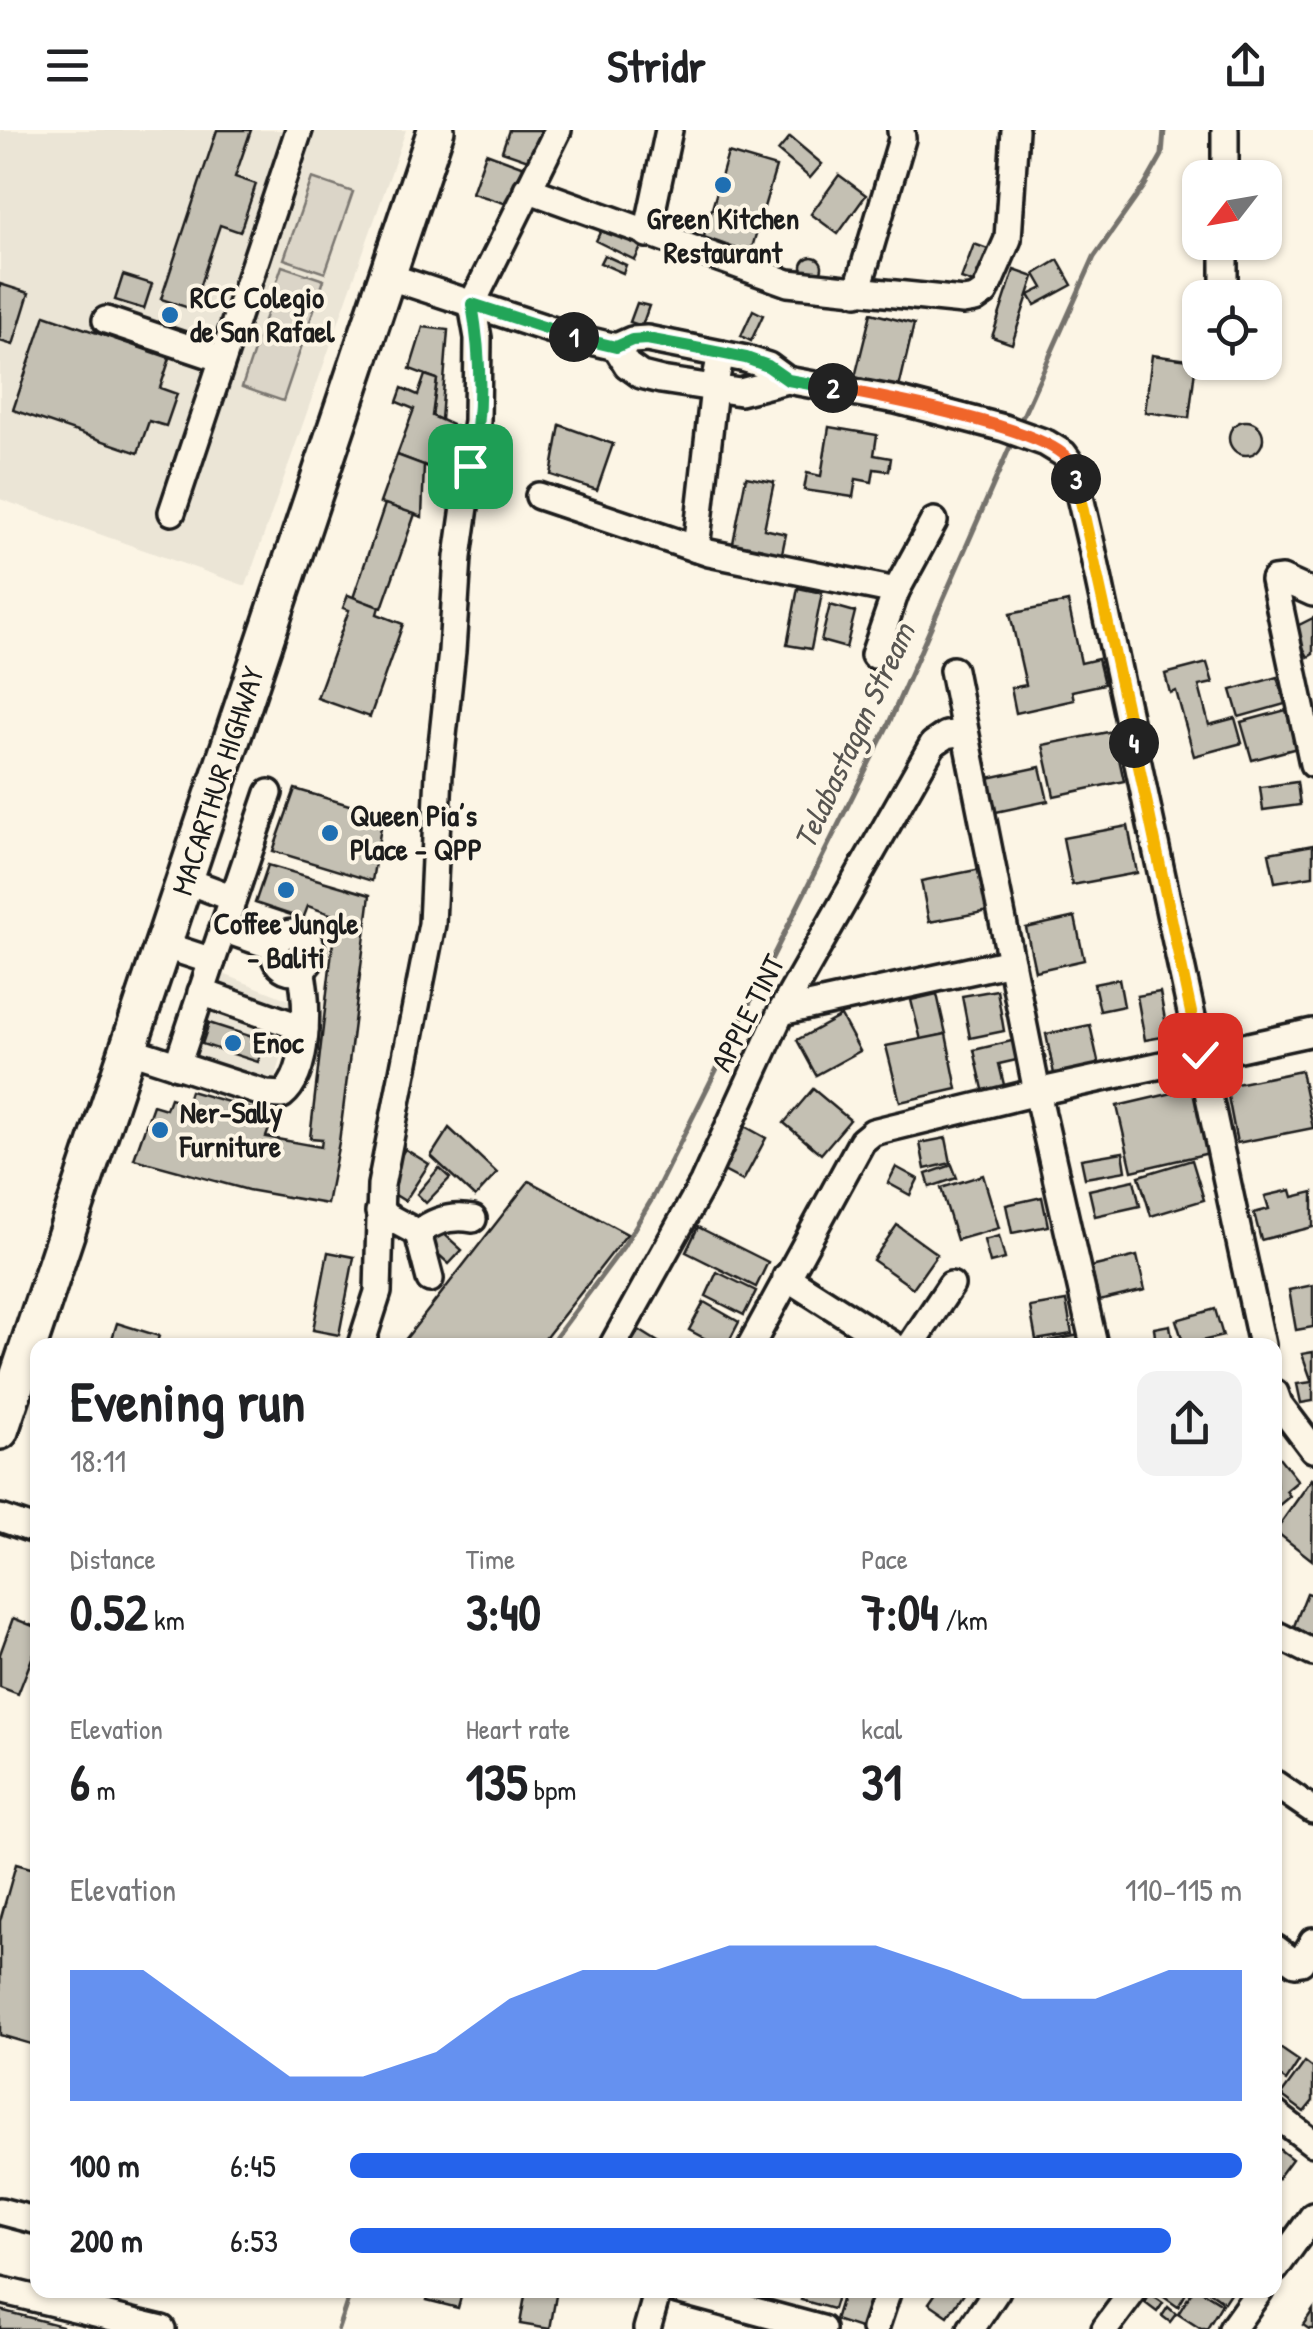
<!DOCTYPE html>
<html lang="en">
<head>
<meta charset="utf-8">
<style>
	body { margin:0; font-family:"Patrick Hand",sans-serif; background:#f2f2f2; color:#202124; height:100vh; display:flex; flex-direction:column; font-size:38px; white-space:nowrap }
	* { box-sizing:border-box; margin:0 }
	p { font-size:32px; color:#757577 }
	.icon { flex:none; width:55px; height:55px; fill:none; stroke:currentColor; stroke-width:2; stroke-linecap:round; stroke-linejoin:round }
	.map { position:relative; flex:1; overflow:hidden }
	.side { position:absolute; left:30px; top:1208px; width:1252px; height:960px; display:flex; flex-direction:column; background:#fff; border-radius:20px; box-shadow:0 2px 8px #0004 }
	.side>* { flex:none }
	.needle { width:65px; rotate:239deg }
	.fabs { position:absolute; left:1182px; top:30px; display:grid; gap:20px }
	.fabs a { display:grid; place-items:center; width:100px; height:100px; border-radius:20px; background:#fff; box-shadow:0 2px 8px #0004; font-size:50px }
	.pin { position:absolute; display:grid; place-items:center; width:85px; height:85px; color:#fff; margin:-42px; border-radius:20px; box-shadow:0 5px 15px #0006 }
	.km { position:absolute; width:50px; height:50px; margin:-25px; border-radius:50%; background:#222; color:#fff; font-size:28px; line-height:50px; text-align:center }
	.round { display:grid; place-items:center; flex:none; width:105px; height:105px; border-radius:20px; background:#f2f2f2 }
	.overview { display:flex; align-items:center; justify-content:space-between; height:170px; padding:0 40px }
	h1 { font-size:55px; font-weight:800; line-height:75px }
	.figures { display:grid; grid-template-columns:repeat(3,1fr); gap:15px; height:170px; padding:10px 40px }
	.figures div { display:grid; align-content:center }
	.figures b { font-size:50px; font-weight:800 }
	.figures small { font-size:28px; font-weight:400 }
	.figures p { font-size:28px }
	.chart { height:280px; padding:20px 40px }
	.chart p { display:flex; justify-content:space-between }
	.chart svg { width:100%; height:180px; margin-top:10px; fill:#2563eb; opacity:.7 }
	ul { padding:0 40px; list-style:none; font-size:32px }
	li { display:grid; grid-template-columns:160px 120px 1fr; align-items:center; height:75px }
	li i { height:25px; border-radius:12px; background:#2563eb }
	header { display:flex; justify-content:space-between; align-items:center; height:130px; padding:0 40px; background:#fff; font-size:45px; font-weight:800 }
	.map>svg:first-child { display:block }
</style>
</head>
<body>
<header><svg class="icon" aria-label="menu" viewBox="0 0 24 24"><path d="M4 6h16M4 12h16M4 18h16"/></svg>Stridr<svg class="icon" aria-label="share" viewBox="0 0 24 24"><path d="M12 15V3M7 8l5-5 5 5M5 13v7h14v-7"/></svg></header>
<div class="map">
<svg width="1313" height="2199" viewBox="0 0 1313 2199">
	<rect width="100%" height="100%" fill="#fcf5e5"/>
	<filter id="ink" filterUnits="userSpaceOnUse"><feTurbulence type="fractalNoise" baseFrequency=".01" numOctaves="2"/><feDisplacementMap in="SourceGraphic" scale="20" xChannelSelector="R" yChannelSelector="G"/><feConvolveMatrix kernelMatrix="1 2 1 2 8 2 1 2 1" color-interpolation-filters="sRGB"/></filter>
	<g filter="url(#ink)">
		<g fill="#ebe5d6">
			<polygon points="0,0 406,0 246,456 0,369"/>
			<polygon points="198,834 297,873 267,978 159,942"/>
		</g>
		<g fill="#dbd5c8" stroke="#7c7872" stroke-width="2.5">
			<polygon points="312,48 353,62 325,143 284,129"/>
			<polygon points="282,136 324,150 283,271 242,257"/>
		</g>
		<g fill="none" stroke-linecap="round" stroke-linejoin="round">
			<g stroke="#75726c" stroke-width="5">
				<polyline points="1018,297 1094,127 1145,55 1162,25 1164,0"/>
				<polyline points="550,1215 623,1117 652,1069 889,593 1012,312"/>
				<polyline points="338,2199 351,2160"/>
			</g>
		</g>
		<g fill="#c4c0b3" stroke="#1c1c1c" stroke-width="2.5">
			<polygon points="217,0 251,0 235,47 256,54 240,102 220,95 192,179 161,169"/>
			<polygon points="509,0 542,0 528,30 502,21"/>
			<polygon points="790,7 822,34 810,48 778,21"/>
			<polygon points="486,23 524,37 504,73 472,63"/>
			<polygon points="728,23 776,37 748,131 701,117"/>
			<polygon points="839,45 866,65 838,104 811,84"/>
			<polygon points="603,96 642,115 635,130 596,111"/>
			<polygon points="974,114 988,119 976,154 961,149"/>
			<polygon points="604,125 626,135 623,143 600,133"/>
			<circle cx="812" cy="137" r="10"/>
			<polygon points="1058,130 1072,155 1035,175 1029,165 1043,158 1035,144"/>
			<polygon points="1014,140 1034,147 1012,214 992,207"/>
			<polygon points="123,145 152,154 144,179 115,170"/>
			<polygon points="0,154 29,163 13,215 0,211"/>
			<polygon points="637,173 649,176 642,196 630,192"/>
			<polygon points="753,180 763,185 751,211 741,206"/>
			<polygon points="871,183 914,194 899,258 855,247"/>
			<polygon points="45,185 170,228 160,258 177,264 166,296 149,291 138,323 13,280"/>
			<polygon points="423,197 448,200 441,290 432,286 437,249 410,239"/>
			<polygon points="1152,225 1196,231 1189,288 1145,282"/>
			<polygon points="425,245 437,249 432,286 459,298 447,344 397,325 414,279 397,272 402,258 418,265"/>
			<circle cx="1246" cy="308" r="17"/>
			<polygon points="560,295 613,314 597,360 551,345"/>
			<polygon points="829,297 877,305 874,325 891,328 889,341 874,339 872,352 856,349 853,367 804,360 807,343 821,346"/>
			<polygon points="397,325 424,335 422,387 380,373"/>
			<polygon points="746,347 774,352 764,399 786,404 781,428 732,418"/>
			<polygon points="385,374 415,384 382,478 353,468"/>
			<polygon points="798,458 822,463 811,519 787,515"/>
			<polygon points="348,465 379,477 377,484 403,494 370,587 317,568 349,480 343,478"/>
			<polygon points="1068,472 1081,533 1098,529 1104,554 1072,561 1074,570 1016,583 1011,558 1026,555 1010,484"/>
			<polygon points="830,475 855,482 846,518 821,511"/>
			<polygon points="1313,488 1313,524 1308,527 1293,498"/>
			<polygon points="1207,533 1213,553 1199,556 1209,595 1235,588 1242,613 1194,626 1176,561 1170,563 1165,544"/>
			<polygon points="1277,547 1285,574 1239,587 1231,560"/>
			<polygon points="1286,580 1297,618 1252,630 1241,592"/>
			<polygon points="1113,601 1124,651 1054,666 1043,615"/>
			<polygon points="1040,637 1048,671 996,682 988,648"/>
			<polygon points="1297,652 1300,675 1263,680 1260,657"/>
			<polygon points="295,659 383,685 372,751 273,721"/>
			<polygon points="1128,696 1137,743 1072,755 1063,708"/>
			<polygon points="1313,715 1313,746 1275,752 1269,723"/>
			<polygon points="268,735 370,765 339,1012 327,1074 248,1060 134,1029 153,975 166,979 170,968 186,973 190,961 274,985 266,1007 321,1017 322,1009 310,1008 336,786 308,776 303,789 255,773"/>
			<polygon points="981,739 989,781 929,792 921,751"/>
			<polygon points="1075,787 1084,830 1035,841 1026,798"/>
			<polygon points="1119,849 1124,876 1100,881 1094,854"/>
			<polygon points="997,860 1004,901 970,908 962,866"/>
			<polygon points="1160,862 1168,906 1145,910 1137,866"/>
			<polygon points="937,864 946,904 921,910 911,870"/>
			<polygon points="841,886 860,921 816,945 797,910"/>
			<polygon points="209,893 265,911 258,932 202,914"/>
			<polygon points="1090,895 1100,940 1055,949 1046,904"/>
			<polygon points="946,904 957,959 900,972 886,916"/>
			<polygon points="1020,909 1025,928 999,934 1006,963 985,968 974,920"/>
			<polygon points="1301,941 1313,998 1237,1013 1226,956"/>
			<polygon points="1194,958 1209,1023 1132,1041 1117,976"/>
			<polygon points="813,959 850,990 821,1024 784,993"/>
			<polygon points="737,992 766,1008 743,1051 714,1036"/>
			<polygon points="449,998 497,1043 475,1067 431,1026"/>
			<polygon points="946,1008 951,1033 925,1039 920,1013"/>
			<polygon points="405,1019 429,1034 405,1071 381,1056"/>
			<polygon points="1123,1022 1126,1041 1085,1048 1081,1029"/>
			<polygon points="1192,1030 1204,1070 1151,1086 1139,1046"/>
			<polygon points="952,1035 957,1048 930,1057 926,1044"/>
			<polygon points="896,1037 918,1049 910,1065 888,1053"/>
			<polygon points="439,1038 450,1048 426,1073 417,1064"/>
			<polygon points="983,1045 999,1098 957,1110 941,1058"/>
			<polygon points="1134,1050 1140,1076 1095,1086 1089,1060"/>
			<polygon points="529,1051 627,1104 540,1215 401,1215"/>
			<polygon points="1291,1060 1293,1067 1313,1062 1313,1097 1261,1110 1254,1083 1269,1079 1265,1066"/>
			<polygon points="1042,1067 1048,1096 1012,1103 1006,1075"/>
			<polygon points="897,1095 937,1124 913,1158 873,1130"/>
			<polygon points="698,1097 768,1132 756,1157 686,1122"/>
			<polygon points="441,1101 462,1120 449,1134 428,1115"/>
			<polygon points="999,1106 1005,1129 990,1133 984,1110"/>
			<polygon points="328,1122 354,1127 339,1205 313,1200"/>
			<polygon points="1137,1126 1145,1160 1099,1171 1091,1137"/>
			<polygon points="717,1142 756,1161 744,1185 706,1166"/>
			<polygon points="1313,1155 1313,1197 1296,1200 1289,1160"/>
			<polygon points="1066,1171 1072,1204 1036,1210 1030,1177"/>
			<polygon points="704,1172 739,1192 727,1215 717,1215 689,1200"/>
			<polygon points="1215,1179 1223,1206 1184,1215 1176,1190"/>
			<polygon points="117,1193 159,1206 156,1215 110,1215"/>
			<polygon points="1170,1195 1173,1215 1156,1215 1154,1198"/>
			<polygon points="639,1200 663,1215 630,1215"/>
			<polygon points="1079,1205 1081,1215 1051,1215 1050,1211"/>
			<polygon points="1160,1208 1161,1215 1133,1215"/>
			<polygon points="1313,1222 1313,1271 1301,1273 1297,1254 1312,1252 1302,1224"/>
			<polygon points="1275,1322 1298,1351 1286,1361 1290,1366 1277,1377"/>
			<polygon points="1312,1349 1313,1350 1312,1430 1275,1401"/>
			<polygon points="1307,1463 1313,1465 1313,1507 1294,1496"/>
			<polygon points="13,1488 38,1498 38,1513 18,1564 0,1557 0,1524"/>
			<polygon points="16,1734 38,1740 38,1916 0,1905 0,1791"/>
			<polygon points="1277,1916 1299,1931 1286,1951 1275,1943"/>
			<polygon points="1305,1932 1313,1938 1313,1971 1304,1982 1281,1965"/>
			<polygon points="1275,2016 1292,2029 1275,2052"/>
			<polygon points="430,2160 463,2160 458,2178 427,2170"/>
			<polygon points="526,2160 557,2160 550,2199 520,2194"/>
			<polygon points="804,2160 839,2160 833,2179 801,2170"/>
			<polygon points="844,2160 878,2160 863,2199 835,2190"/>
			<polygon points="938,2160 966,2160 948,2186 929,2173"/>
			<polygon points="1154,2160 1188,2160 1178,2177"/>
			<polygon points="1193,2160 1200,2160 1222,2174 1207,2199 1201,2199 1178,2184"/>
			<polygon points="1207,2160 1232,2160 1224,2172"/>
			<polygon points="1150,2164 1163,2173 1157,2182 1145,2173"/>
			<polygon points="1168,2177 1176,2184 1170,2192 1162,2186"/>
			<polygon points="0,2180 62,2196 62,2199 0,2199"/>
			<polygon points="1313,2180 1313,2199 1309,2199 1303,2195"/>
		</g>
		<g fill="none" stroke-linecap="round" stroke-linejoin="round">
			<defs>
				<g id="minor">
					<polyline points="1225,48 1225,0"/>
					<polyline points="527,59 788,153 963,171 975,169 985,162 1008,109 1015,0"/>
					<polyline points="647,104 669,0"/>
					<polyline points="387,146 570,206 616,217 632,210 647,209 746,229 768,236 787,250 896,270 1004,298 1046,313 1064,324 1073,337 1092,418 1262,1215"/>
					<polyline points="857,162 902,9 901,0"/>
					<polyline points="1224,168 1224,112"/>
					<polyline points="106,190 222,229"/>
					<polyline points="616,217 627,235 641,245 661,250 740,262 787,250"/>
					<polyline points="539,366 709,423 896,461"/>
					<polyline points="172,382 299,0"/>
					<polyline points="696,419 714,258 721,224"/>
					<polyline points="1313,463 1282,449 1274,450 1313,634"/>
					<polyline points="874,525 896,461 934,391"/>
					<polyline points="953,540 1037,962 1094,1215"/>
					<polyline points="185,750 233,768"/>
					<polyline points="223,799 275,817"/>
					<circle cx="293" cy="822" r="19"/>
					<polyline points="163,815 212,831 177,936"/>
					<polyline points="212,831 269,663"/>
					<polyline points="201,862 305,899"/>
					<polyline points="781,882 1011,832"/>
					<path d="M127 919 266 964 282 965C310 943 308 871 301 839"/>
					<polyline points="379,1082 418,1103 430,1149"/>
					<path d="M418 1103C434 1090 452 1085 473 1089"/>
					<polyline points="786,1147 893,1215"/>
					<polyline points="361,1215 378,1162 381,1055 432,794 439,643 452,521 458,427 477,291 478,208 472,174 558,0"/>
					<polyline points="613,1215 703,1053 781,882 933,614 946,605 965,602"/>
					<polyline points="751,1215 862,1011 873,1002 1037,962 1313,902"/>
					<polyline points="911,1215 951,1155"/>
					<polyline points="1275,1263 1279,1274 1313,1319"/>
					<polyline points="0,1388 38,1401"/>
					<polyline points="1275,1504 1313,1523"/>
					<polyline points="1275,1654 1313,1680"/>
					<polyline points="1275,1818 1295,1833 1301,1832 1313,1811"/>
					<polyline points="1275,1984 1313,2013"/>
					<polyline points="0,2081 38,2091"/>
					<polyline points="1275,2139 1313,2086"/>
					<polyline points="0,2160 162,2199"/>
					<polyline points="677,2160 822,2199"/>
					<polyline points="647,2199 658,2160"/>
					<polyline points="875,2199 888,2160"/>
					<polyline points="971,2199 997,2160"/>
					<polyline points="1105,2199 1134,2160"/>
					<polyline points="1232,2199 1260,2160"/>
				</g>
				<polyline id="highway" points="0,1301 436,0"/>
			</defs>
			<use href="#minor" stroke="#1c1c1c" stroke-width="32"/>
			<use href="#highway" stroke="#1c1c1c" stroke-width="42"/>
			<use href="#minor" stroke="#fcf5e5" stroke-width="25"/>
			<use href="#highway" stroke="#fcf5e5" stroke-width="35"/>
		</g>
	</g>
	<g fill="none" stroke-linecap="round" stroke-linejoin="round" filter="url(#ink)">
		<defs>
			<path id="split-1" d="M470 336C483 284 481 226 472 174L574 207"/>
			<polyline id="split-2" points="574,207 616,217 632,210 647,209 690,217 746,228 768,236 788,250 833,258"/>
			<path id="split-3" d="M833 258C880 267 1038 296 1067 328 1073 334 1074 341 1076 349"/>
			<polyline id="split-4" points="1076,349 1134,613"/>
			<polyline id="split-5" points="1134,613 1200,925"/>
		</defs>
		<use href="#split-1" stroke="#fff" stroke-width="20"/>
		<use href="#split-2" stroke="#fff" stroke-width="20"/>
		<use href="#split-3" stroke="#fff" stroke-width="20"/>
		<use href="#split-4" stroke="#fff" stroke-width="20"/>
		<use href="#split-5" stroke="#fff" stroke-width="20"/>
		<use href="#split-1" stroke="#22a559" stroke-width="12"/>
		<use href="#split-2" stroke="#22a559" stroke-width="12"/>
		<use href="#split-3" stroke="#f0652b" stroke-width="12"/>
		<use href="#split-4" stroke="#f5b400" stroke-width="12"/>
		<use href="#split-5" stroke="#f5b400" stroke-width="12"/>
	</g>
	<g fill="#1f6fb2" stroke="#fcf5e5" stroke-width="4">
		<circle cx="723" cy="55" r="10"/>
		<circle cx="170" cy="185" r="10"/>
		<circle cx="330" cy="703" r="10"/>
		<circle cx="286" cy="760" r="10"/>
		<circle cx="233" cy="913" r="10"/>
		<circle cx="160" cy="1000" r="10"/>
	</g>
	<g text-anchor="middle" stroke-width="8" stroke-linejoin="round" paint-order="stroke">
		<g font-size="30" font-weight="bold" fill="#1c1c1c" stroke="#fcf5e5" text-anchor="start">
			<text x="723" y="99" text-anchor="middle">Green Kitchen<tspan x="723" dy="34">Restaurant</tspan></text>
			<text x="190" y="178">RCC Colegio<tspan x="190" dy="34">de San Rafael</tspan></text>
			<text x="350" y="696">Queen Pia’s<tspan x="350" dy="34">Place - QPP</tspan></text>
			<text x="286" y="804" text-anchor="middle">Coffee Jungle<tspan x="286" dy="34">- Baliti</tspan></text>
			<text x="253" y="923">Enoc</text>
			<text x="180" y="993">Ner-Sally<tspan x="180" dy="34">Furniture</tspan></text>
		</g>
		<g font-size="30" fill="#1c1c1c" stroke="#fcf5e5">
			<text transform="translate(218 651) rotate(-72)" y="10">MACARTHUR HIGHWAY</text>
			<text transform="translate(748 883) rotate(-63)" y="10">APPLE TINT</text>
		</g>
		<g font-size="32" font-style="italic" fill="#575551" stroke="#fcf5e5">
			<text transform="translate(854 606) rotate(-65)" y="11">Telabastagan Stream</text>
		</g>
	</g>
</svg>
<div class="fabs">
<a><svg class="needle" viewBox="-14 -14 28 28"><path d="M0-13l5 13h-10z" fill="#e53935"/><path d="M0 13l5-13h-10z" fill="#757577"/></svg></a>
<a><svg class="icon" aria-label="locate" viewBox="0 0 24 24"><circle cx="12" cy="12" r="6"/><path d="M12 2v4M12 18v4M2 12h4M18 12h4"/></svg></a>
</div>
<div class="pin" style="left:470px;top:336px;background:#1e9e55"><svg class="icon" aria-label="arrive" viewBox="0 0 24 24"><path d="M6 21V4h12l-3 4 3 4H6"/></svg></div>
<div class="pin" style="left:1200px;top:925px;background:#d93025"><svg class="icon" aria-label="check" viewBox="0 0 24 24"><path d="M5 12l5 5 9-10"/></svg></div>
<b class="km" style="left:574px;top:207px">1</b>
<b class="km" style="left:833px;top:258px">2</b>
<b class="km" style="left:1076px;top:349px">3</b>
<b class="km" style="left:1134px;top:613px">4</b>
<section class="side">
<div class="overview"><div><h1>Evening run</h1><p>18:11</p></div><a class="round"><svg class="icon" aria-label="share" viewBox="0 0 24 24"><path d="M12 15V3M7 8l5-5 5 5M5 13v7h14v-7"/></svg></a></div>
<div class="figures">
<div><p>Distance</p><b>0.52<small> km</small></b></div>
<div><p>Time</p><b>3:40</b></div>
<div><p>Pace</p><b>7:04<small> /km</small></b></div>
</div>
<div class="figures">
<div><p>Elevation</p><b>6<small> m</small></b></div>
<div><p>Heart rate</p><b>135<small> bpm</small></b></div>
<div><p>kcal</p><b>31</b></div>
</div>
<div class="chart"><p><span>Elevation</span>110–115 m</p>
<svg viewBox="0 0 160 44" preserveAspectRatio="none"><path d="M0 44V12L10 12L20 25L30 38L40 38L50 32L60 19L70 12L80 12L90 6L100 6L110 6L120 12L130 19L140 19L150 12L160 12V44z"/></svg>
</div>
<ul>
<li><b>100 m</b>6:45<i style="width:100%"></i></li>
<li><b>200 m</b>6:53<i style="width:92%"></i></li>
</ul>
</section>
</div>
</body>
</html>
